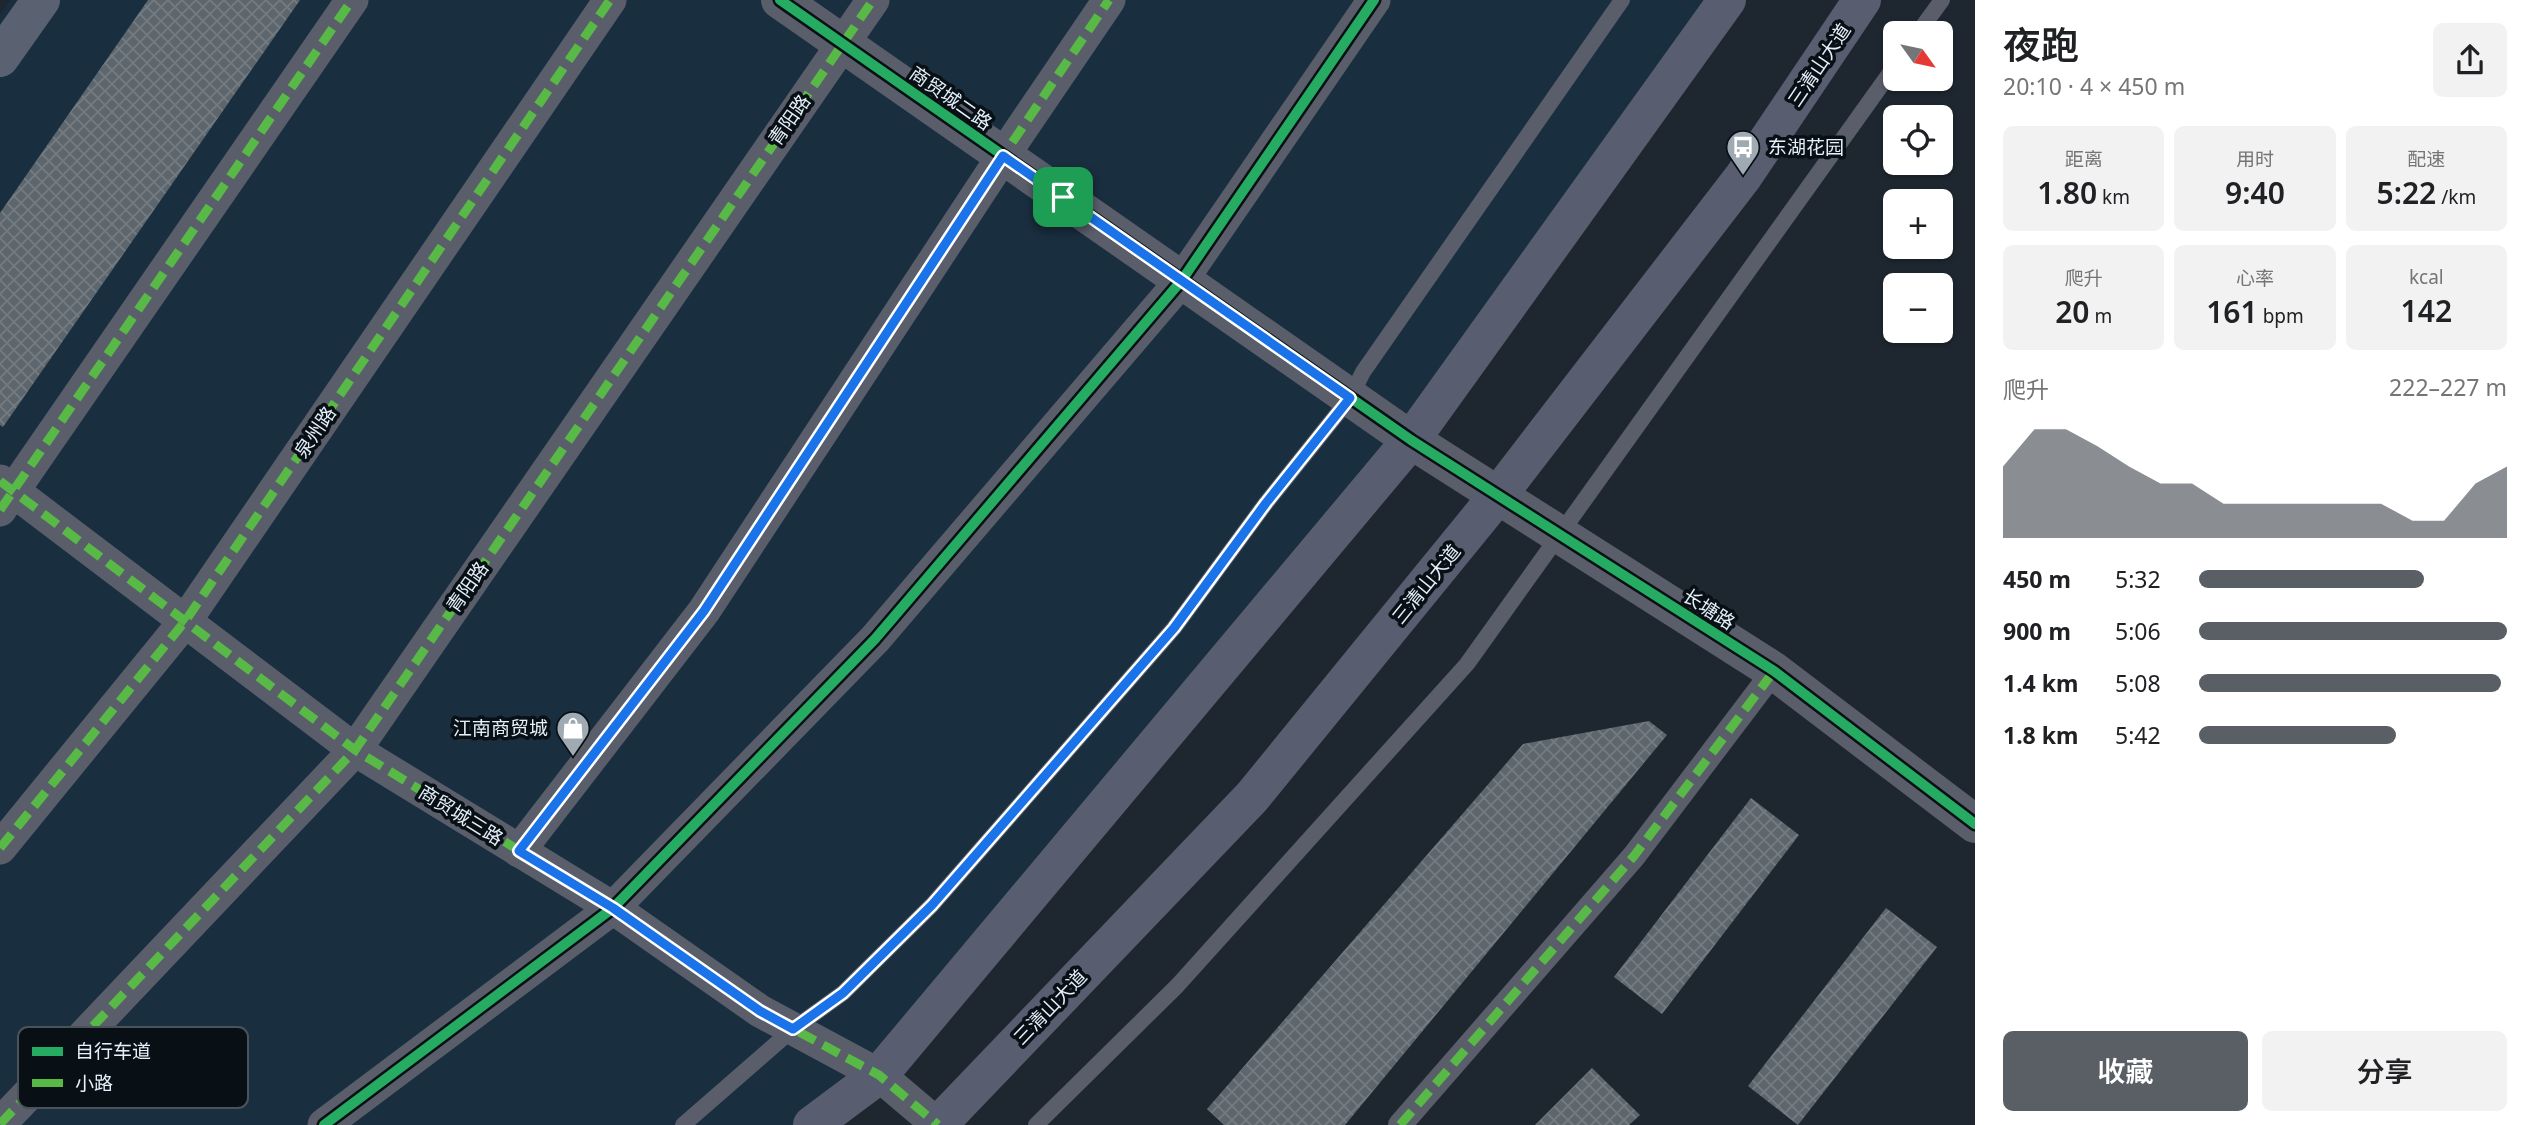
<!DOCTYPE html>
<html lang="zh">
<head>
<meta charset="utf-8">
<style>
	body { margin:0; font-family:"Noto Sans","Noto Sans SC",sans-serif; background:#f2f2f2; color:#202124; height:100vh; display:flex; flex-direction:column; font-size:26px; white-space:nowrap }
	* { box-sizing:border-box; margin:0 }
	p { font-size:23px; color:#757577 }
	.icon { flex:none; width:38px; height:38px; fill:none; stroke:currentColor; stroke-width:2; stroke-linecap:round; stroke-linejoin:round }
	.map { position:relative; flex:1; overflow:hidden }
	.panel { display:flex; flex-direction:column; background:#fff; width:560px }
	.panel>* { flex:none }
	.needle { width:46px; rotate:123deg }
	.controls { position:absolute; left:1883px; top:21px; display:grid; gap:14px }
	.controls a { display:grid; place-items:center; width:70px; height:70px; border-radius:10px; background:#fff; box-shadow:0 2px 5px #0004; font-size:35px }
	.pin { position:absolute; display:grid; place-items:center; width:60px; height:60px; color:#fff; margin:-30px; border-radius:14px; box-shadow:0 4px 10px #0006 }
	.round { display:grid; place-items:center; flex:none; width:74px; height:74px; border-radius:10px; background:#f2f2f2 }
	.headline { display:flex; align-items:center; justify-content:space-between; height:119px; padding:0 28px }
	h1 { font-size:38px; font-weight:600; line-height:52px }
	.metrics { display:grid; grid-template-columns:repeat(3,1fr); gap:10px; height:119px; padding:7px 28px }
	.metrics div { display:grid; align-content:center; border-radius:10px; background:#f2f2f2; text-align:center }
	.metrics b { font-size:30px; font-weight:600 }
	.metrics small { font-size:19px; font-weight:400 }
	.metrics p { font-size:19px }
	.chart { height:196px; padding:14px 28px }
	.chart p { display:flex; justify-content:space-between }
	.chart svg { width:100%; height:126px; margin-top:7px; fill:#595f64; opacity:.7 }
	.cta { display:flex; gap:14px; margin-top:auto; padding:14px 28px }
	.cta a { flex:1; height:80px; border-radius:10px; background:#595f64; color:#fff; font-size:28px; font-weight:600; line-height:80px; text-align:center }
	.cta a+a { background:#f2f2f2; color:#202124 }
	ul { padding:0 28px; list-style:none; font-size:23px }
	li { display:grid; grid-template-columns:112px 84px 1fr; align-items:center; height:52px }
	li i { height:18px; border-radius:9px; background:#595f64 }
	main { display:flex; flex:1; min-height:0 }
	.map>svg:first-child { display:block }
</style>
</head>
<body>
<main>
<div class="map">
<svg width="1975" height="1125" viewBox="0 0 1975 1125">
	<defs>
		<pattern id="building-cross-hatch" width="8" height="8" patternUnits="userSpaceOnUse" patternTransform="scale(1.75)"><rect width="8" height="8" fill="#5d666c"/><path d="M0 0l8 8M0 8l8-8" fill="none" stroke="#747c82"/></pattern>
	</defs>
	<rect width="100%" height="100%" fill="#1e272f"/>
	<polygon fill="#192e3f" points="10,0 1724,0 1411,440 812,1125 0,1125 0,15"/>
	<g fill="url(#building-cross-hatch)">
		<polygon points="148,0 300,0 3,427 0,425 0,213"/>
		<polygon points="1649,721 1667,735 1345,1125 1224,1125 1207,1109 1523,744"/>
		<polygon points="1751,798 1799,835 1662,1014 1614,977"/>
		<polygon points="1886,908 1937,947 1798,1125 1748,1086"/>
		<polygon points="1592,1068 1640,1115 1629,1125 1535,1125"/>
	</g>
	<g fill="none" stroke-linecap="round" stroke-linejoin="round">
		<g stroke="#5a5e6b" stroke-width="16">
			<polyline points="1918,33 1942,0"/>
			<polyline points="683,1125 793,1029 843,993 932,905 1174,628 1266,503 1350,398 1363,372 1622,0"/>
			<polyline points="1036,1125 1177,986 1467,664 1895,66"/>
		</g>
		<polyline stroke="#5a5e6b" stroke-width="24" points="1400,1125 1634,856 1774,671"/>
		<g stroke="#5a5e6b" stroke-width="33">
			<polyline points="0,481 355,750 613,908 760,1011 879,1075 938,1125"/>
			<polyline points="0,510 352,0"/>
			<polyline points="0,848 186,620 610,0"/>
			<polyline points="519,851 704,611 1003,156 1109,0"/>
			<polyline points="0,1124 355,750 873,0"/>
			<polyline points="324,1125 613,908 875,639 1182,280 1374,0"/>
		</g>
		<polyline stroke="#5a5e6b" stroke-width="38" points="780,0 1411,440 1774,671 1975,824"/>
		<polyline stroke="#5a6170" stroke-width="38" points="0,58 41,0"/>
		<g stroke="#585e6f" stroke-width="38">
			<polyline points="812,1125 879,1075 1411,440 1727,0"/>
			<polyline points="938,1125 1252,797 1499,494 1743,177 1862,0"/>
		</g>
		<g stroke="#58b947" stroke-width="9" stroke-dasharray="18 9" stroke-linecap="butt">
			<polyline points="0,481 355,750 613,908 760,1011 879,1075 938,1125"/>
			<polyline points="0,510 352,0"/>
			<polyline points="0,848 186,620 610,0"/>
			<polyline points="519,851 704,611 1003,156 1109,0"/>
			<polyline points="0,1124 355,750 873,0"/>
			<polyline points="1400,1125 1634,856 1774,671"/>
		</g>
		<defs>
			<g id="cycleway">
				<polyline points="780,0 1411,440 1774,671 1975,824"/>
				<polyline points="324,1125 613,908 875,639 1182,280 1374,0"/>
			</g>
		</defs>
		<use href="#cycleway" stroke="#081016" stroke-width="15"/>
		<use href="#cycleway" stroke="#26ab63" stroke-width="10"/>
	</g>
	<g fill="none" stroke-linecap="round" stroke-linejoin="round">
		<defs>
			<polygon id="route" points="1003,156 1350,398 1266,503 1174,628 932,905 843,993 793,1029 760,1011 613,908 519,851 704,611"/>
		</defs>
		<use href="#route" stroke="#fff" stroke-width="14"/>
		<use href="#route" stroke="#1a73e8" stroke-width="9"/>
	</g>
	<defs>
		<symbol id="bus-pin" viewBox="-11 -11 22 30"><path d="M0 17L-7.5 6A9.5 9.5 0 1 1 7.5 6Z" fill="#9faab3" stroke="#081016"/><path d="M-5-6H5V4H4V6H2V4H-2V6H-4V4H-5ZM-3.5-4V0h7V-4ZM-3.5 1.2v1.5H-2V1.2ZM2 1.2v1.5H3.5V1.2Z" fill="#fff"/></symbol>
		<symbol id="shop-pin" viewBox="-11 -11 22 30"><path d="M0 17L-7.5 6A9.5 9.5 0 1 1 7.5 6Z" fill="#9faab3" stroke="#081016"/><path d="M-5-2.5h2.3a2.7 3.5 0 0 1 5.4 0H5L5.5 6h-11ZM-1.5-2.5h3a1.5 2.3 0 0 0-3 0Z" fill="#fff"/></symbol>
	</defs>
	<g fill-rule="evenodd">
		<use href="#bus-pin" x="1724" y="128" width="38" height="52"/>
		<use href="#shop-pin" x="554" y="709" width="38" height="52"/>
	</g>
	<g text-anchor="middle" stroke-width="7" stroke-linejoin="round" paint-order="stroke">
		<g font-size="19" fill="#e5f0fa" stroke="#081016">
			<text transform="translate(1819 65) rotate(-56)" y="7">三清山大道</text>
			<text transform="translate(951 98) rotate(35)" y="7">商贸城二路</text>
			<text transform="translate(789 120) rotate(-55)" y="7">青阳路</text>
			<text transform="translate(315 432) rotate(-56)" y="7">泉州路</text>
			<text transform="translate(1426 584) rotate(-51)" y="7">三清山大道</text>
			<text transform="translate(467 587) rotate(-55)" y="7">青阳路</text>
			<text transform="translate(1709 609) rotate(33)" y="7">长塘路</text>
			<text transform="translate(461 815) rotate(32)" y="7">商贸城三路</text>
			<text transform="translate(1050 1007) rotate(-46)" y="7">三清山大道</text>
		</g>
		<g font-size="19" fill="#e5f0fa" stroke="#081016" text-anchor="start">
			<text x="1768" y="154">东湖花园</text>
			<text x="548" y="735" text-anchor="end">江南商贸城</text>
		</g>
	</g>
	<rect x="18" y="1027" width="230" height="81" rx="10" fill="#081016" stroke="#4a535a" stroke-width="2"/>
	<rect x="32" y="1047" width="31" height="9" fill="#26ab63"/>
	<rect x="32" y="1079" width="31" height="8" fill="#58b947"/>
	<g font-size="19" fill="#e5f0fa">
		<text x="75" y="1058">自行车道</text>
		<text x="75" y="1090">小路</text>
	</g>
</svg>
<div class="controls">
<a><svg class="needle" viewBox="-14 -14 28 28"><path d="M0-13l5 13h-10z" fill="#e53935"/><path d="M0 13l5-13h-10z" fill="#757577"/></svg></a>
<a><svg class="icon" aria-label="locate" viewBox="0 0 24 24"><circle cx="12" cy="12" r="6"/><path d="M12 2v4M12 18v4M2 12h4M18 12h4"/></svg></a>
<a>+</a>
<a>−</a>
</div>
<div class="pin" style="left:1063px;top:197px;background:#1e9e55"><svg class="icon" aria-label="arrive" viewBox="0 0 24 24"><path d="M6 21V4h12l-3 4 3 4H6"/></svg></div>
</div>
<section class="panel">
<div class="headline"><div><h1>夜跑</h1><p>20:10 · 4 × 450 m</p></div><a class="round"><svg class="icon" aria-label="share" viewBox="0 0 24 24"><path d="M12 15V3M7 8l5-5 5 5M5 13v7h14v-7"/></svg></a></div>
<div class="metrics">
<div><p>距离</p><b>1.80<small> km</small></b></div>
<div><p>用时</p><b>9:40</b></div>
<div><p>配速</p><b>5:22<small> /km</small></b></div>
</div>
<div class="metrics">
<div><p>爬升</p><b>20<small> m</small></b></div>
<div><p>心率</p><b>161<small> bpm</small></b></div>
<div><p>kcal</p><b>142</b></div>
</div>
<div class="chart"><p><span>爬升</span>222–227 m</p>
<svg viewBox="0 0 160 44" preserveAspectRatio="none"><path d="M0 44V19L10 6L20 6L30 12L40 19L50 25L60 25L70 32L80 32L90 32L100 32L110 32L120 32L130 38L140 38L150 25L160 19V44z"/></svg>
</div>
<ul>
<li><b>450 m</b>5:32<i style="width:73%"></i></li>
<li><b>900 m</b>5:06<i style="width:100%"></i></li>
<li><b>1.4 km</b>5:08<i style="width:98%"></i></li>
<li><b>1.8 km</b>5:42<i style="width:64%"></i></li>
</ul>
<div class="cta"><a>收藏</a><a>分享</a></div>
</section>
</main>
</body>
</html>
